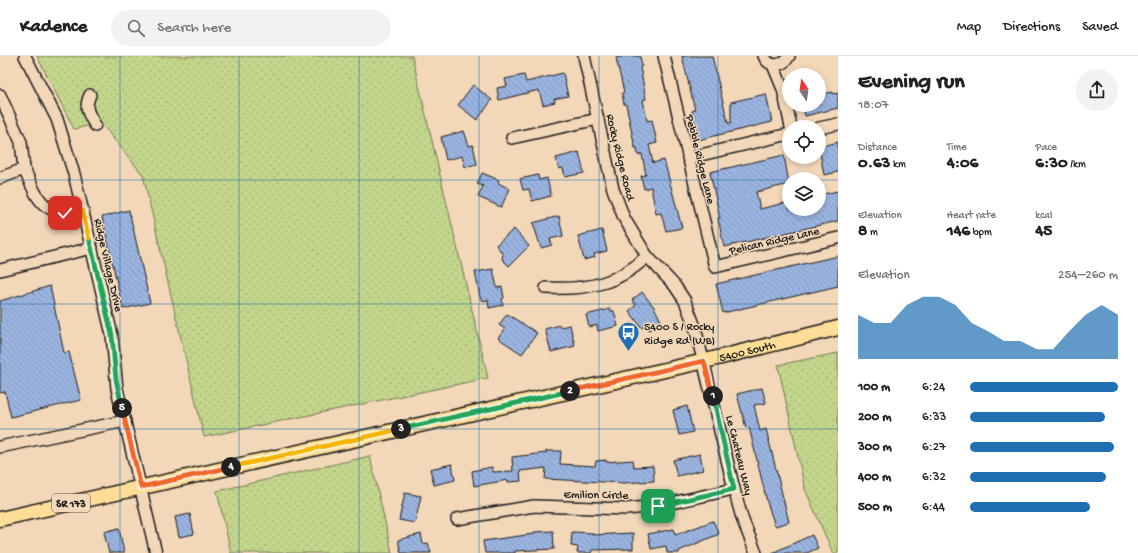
<!DOCTYPE html>
<html lang="en">
<head>
<meta charset="utf-8">
<style>
	body { margin:0; font-family:"Gochi Hand",sans-serif; background:#f2f2f2; color:#222; height:100vh; display:flex; flex-direction:column; font-size:15px; white-space:nowrap }
	* { box-sizing:border-box; margin:0 }
	p { font-size:13px; color:#767676 }
	.icon { flex:none; width:22px; height:22px; fill:none; stroke:currentColor; stroke-width:2; stroke-linecap:round; stroke-linejoin:round }
	.map { position:relative; flex:1; overflow:hidden }
	.drawer { display:flex; flex-direction:column; background:#fff; width:300px }
	.drawer>* { flex:none }
	.needle { width:26px; rotate:347deg }
	.controls { position:absolute; left:782px; top:12px; display:grid; gap:8px }
	.controls a { display:grid; place-items:center; width:44px; height:44px; border-radius:50%; background:#fff; box-shadow:0 2px 6px #0003; font-size:20px }
	.pin { position:absolute; display:grid; place-items:center; width:34px; height:34px; color:#fff; margin:-17px; border-radius:8px; box-shadow:0 2px 6px #0006 }
	.km { position:absolute; width:20px; height:20px; margin:-10px; border-radius:50%; background:#222; color:#fff; font-size:11px; line-height:20px; text-align:center }
	.round { display:grid; place-items:center; flex:none; width:42px; height:42px; border-radius:21px; background:#f2f2f2 }
	.head { display:flex; align-items:center; justify-content:space-between; height:68px; padding:0 20px }
	h1 { font-size:22px; font-weight:700; line-height:30px }
	.figures { display:grid; grid-template-columns:repeat(3,1fr); gap:6px; height:68px; padding:4px 20px }
	.figures div { display:grid; align-content:center }
	.figures b { font-size:17px; font-weight:700 }
	.figures small { font-size:11px; font-weight:400 }
	.figures p { font-size:11px }
	.chart { height:112px; padding:8px 20px }
	.chart p { display:flex; justify-content:space-between }
	.chart svg { width:100%; height:72px; margin-top:4px; fill:#1f6fb2; opacity:.7 }
	ul { padding:0 20px; list-style:none; font-size:13px }
	li { display:grid; grid-template-columns:64px 48px 1fr; align-items:center; height:30px }
	li i { height:10px; border-radius:5px; background:#1f6fb2 }
	header { display:flex; align-items:center; gap:24px; box-sizing:border-box; height:56px; padding:0 20px; background:#fff; border-bottom:1px solid #e0e0e0 }
	header strong { font-size:19px }
	nav { display:flex; gap:22px; margin-inline-start:auto; font-size:14px }
	.search { width:280px; height:36px; background:#f2f2f2; display:flex; align-items:center; gap:10px; box-sizing:border-box; padding:0 14px; border-radius:22px; color:#767676; font-size:15px }
	main { display:flex; flex:1; min-height:0 }
	.map>svg:first-child { display:block }
</style>
</head>
<body>
<header>
<strong>Kadence</strong>
<div class="search"><svg class="icon" aria-label="search" viewBox="0 0 24 24"><circle cx="10" cy="10" r="6"/><path d="M15 15l6 6"/></svg>Search here</div>
<nav><a>Map</a><a>Directions</a><a>Saved</a></nav>
</header>
<main>
<div class="map">
<svg width="838" height="497" viewBox="0 0 838 497">
	<defs>
		<pattern id="grass-dots" width="8" height="8" patternUnits="userSpaceOnUse"><rect width="8" height="8" fill="#c2d58a"/><path d="M2 2h.1M6 6h.1" fill="none" stroke="#a6b676" stroke-width="1.8" stroke-linecap="round"/></pattern>
		<pattern id="building-back-hatch" width="6" height="6" patternUnits="userSpaceOnUse"><rect width="6" height="6" fill="#9ab4e0"/><path d="M-1 5l2 2M0 0l6 6M5-1l2 2" fill="none" stroke="#849ac0"/></pattern>
	</defs>
	<rect width="100%" height="100%" fill="#f2d7b9"/>
	<filter id="ink" filterUnits="userSpaceOnUse"><feTurbulence type="fractalNoise" baseFrequency=".025" numOctaves="2"/><feDisplacementMap in="SourceGraphic" scale="8" xChannelSelector="R" yChannelSelector="G"/><feConvolveMatrix kernelMatrix="1 2 1 2 8 2 1 2 1" color-interpolation-filters="sRGB"/></filter>
	<g filter="url(#ink)">
		<g fill="url(#grass-dots)" stroke="#6f7853">
			<polygon points="37,0 412,0 488,322 204,381 143,119 101,67 74,73"/>
			<polygon points="838,297 838,497 833,497 805,433 778,309"/>
			<polygon points="370,400 392,497 231,497 217,435"/>
		</g>
		<g fill="url(#building-back-hatch)" stroke="#1c1c1c">
			<polygon points="625,0 640,0 642,10 640,11 646,43 643,44 647,65 652,64 657,87 649,89 653,107 664,104 682,172 666,175 661,157 656,158 651,131 644,133 641,120 646,119 642,98 638,99 637,92 635,92 626,48 624,48 622,37 624,36 616,2"/>
			<polygon points="682,0 712,0 728,67 731,67 731,46 766,38 772,66 698,84 692,55 695,54"/>
			<polygon points="563,17 568,40 554,43 555,46 543,49 539,34 499,44 497,32 507,30 505,23 524,19 526,26"/>
			<polygon points="473,29 492,44 477,64 458,49"/>
			<polygon points="833,36 833,38 838,37 838,52 805,60 803,49 819,49 819,39"/>
			<polygon points="464,75 469,90 473,89 477,108 465,111 462,100 446,104 441,81"/>
			<polygon points="838,86 838,116 824,119 819,91"/>
			<polygon points="579,96 584,117 565,121 563,112 559,113 556,102"/>
			<polygon points="784,99 789,128 756,136 760,153 789,146 789,153 819,153 819,139 838,135 838,165 724,191 718,162 720,162 710,116"/>
			<polygon points="482,117 499,124 498,127 510,133 501,151 478,141 483,130 477,128"/>
			<polygon points="538,119 539,124 547,122 551,140 532,145 529,133 523,134 520,123"/>
			<polygon points="129,154 150,247 123,253 102,161"/>
			<polygon points="559,160 563,180 550,183 552,189 541,192 533,167"/>
			<polygon points="514,173 529,190 509,210 502,203 503,198 496,189"/>
			<polygon points="602,174 607,195 594,198 595,201 584,204 578,180"/>
			<polygon points="838,200 838,230 723,257 716,228"/>
			<polygon points="493,213 497,232 502,231 504,242 502,243 503,249 489,252 488,244 482,245 480,241 475,216"/>
			<polygon points="50,230 64,297 69,296 81,344 11,361 5,336 0,337 0,245"/>
			<polygon points="642,236 654,251 661,265 649,274 646,270 642,272 629,255 636,249 632,244"/>
			<polygon points="610,253 611,255 614,255 618,270 598,275 597,269 589,271 586,259"/>
			<polygon points="507,258 537,277 522,298 498,282 505,273 499,269"/>
			<polygon points="560,269 560,271 570,269 575,290 551,296 545,273"/>
			<polygon points="762,332 766,347 754,349 760,375 766,373 789,466 775,470 767,446 749,371 746,372 737,338"/>
			<polygon points="687,350 693,376 679,379 673,354"/>
			<polygon points="546,395 561,395 560,408 595,410 596,405 606,404 606,406 633,404 634,411 653,410 654,425 624,427 545,423 546,412 520,415 521,425 508,426 508,424 474,430 472,415 492,411 493,416 513,415 512,401 546,397"/>
			<polygon points="700,398 703,414 677,420 673,404"/>
			<polygon points="452,408 455,424 434,429 430,413"/>
			<polygon points="405,437 421,440 415,467 399,464"/>
			<polygon points="190,458 194,478 179,481 175,461"/>
			<polygon points="713,465 719,478 679,495 679,497 667,497 666,490 651,493 648,478 674,473 675,479"/>
			<polygon points="119,472 124,497 109,497 104,476"/>
			<polygon points="553,475 554,493 515,495 515,497 485,497 483,485 534,478 534,476"/>
			<polygon points="572,476 593,477 592,479 633,477 633,493 592,494 591,497 577,497 578,491 571,490"/>
			<polygon points="421,478 423,488 428,487 431,497 401,497 398,484"/>
			<polygon points="812,479 818,492 807,497 772,497"/>
		</g>
		<g fill="none" stroke-linecap="round" stroke-linejoin="round">
			<defs>
				<g id="minor">
					<polyline points="25,0 57,63 74,118 112,279 117,333 156,497"/>
					<polyline points="584,0 613,133 624,162 647,200 675,230 685,245 695,271 734,433 742,462 756,497"/>
					<polyline points="664,0 715,211 838,182"/>
					<path d="M764 0C769 12 783 11 789 0"/>
					<polyline points="773,9 783,33 791,71"/>
					<polyline points="0,39 21,86 24,113 0,122"/>
					<path d="M90 39C84 52 88 57 95 69"/>
					<polyline points="819,72 838,68"/>
					<polyline points="512,82 598,63"/>
					<polyline points="688,102 789,78"/>
					<path d="M24 113C39 145 42 161 83 154"/>
					<polyline points="0,214 92,192"/>
					<path d="M546 232C585 234 618 229 647 200"/>
					<polyline points="0,391 125,365"/>
					<polyline points="457,463 534,450 626,453 658,450 734,433"/>
				</g>
				<g id="major">
					<path id="s1" d="M0 463 705 305 838 272"/>
				</g>
			</defs>
			<use href="#minor" stroke="#1c1c1c" stroke-width="14"/>
			<use href="#major" stroke="#1c1c1c" stroke-width="17"/>
			<use href="#minor" stroke="#f2d7b9" stroke-width="11"/>
			<use href="#major" stroke="#fedd96" stroke-width="14"/>
		</g>
	</g>
	<g fill="none" stroke-linecap="round" stroke-linejoin="round" filter="url(#ink)">
		<defs>
			<polyline id="split-1" points="658,450 734,433 713,340"/>
			<polyline id="split-2" points="570,335 704,305 713,340"/>
			<polyline id="split-3" points="401,373 570,335"/>
			<polyline id="split-4" points="231,411 401,373"/>
			<polyline id="split-5" points="122,352 141,431 231,411"/>
			<polyline id="split-6" points="89,182 112,279 116,323 122,352"/>
			<polyline id="split-7" points="65,157 82,154 89,182"/>
		</defs>
		<use href="#split-1" stroke="#fff" stroke-width="8"/>
		<use href="#split-2" stroke="#fff" stroke-width="8"/>
		<use href="#split-3" stroke="#fff" stroke-width="8"/>
		<use href="#split-4" stroke="#fff" stroke-width="8"/>
		<use href="#split-5" stroke="#fff" stroke-width="8"/>
		<use href="#split-6" stroke="#fff" stroke-width="8"/>
		<use href="#split-7" stroke="#fff" stroke-width="8"/>
		<use href="#split-1" stroke="#22a559" stroke-width="5"/>
		<use href="#split-2" stroke="#f0652b" stroke-width="5"/>
		<use href="#split-3" stroke="#22a559" stroke-width="5"/>
		<use href="#split-4" stroke="#f5b400" stroke-width="5"/>
		<use href="#split-5" stroke="#f0652b" stroke-width="5"/>
		<use href="#split-6" stroke="#22a559" stroke-width="5"/>
		<use href="#split-7" stroke="#f5b400" stroke-width="5"/>
	</g>
	<path fill="none" stroke="#1f6fb2" stroke-width="1" stroke-opacity="0.55" d="M120 0V497M239 0V497M359 0V497M479 0V497M599 0V497M718 0V497M0 124H789M819 124H838M0 248H838M0 373H838"/>
	<defs>
		<symbol id="bus-pin" viewBox="-11 -11 22 30"><path d="M0 17L-7.5 6A9.5 9.5 0 1 1 7.5 6Z" fill="#1f6fb2" stroke="#f2d7b9"/><path d="M-5-6H5V4H4V6H2V4H-2V6H-4V4H-5ZM-3.5-4V0h7V-4ZM-3.5 1.2v1.5H-2V1.2ZM2 1.2v1.5H3.5V1.2Z" fill="#fff"/></symbol>
	</defs>
	<g fill-rule="evenodd">
		<use href="#bus-pin" x="616" y="264" width="25" height="34"/>
	</g>
	<g text-anchor="middle" stroke-width="3" stroke-linejoin="round" paint-order="stroke">
		<rect fill="#f2d7b9" stroke="#5c544b" stroke-width="1" x="52" y="438" width="38" height="18" rx="3"/>
		<g font-size="11" font-weight="bold" fill="#1c1c1c">
			<text x="71" y="451">SR 173</text>
		</g>
		<g font-size="12" fill="#1c1c1c" stroke="#f2d7b9">
			<text transform="translate(621 101) rotate(76)" y="4">Rocky Ridge Road</text>
			<text transform="translate(701 103) rotate(76)" y="4">Pebble Ridge Lane</text>
			<text transform="translate(774 184) rotate(-13)" y="4">Pelican Ridge Lane</text>
			<text transform="translate(109 209) rotate(77)" y="4">Ridge Village Drive</text>
			<text dy="4" stroke="none"><textPath href="#s1" startOffset="766">5400 South</textPath></text>
			<text transform="translate(740 399) rotate(76)" y="4">Le Chateau Way</text>
			<text transform="translate(596 438) rotate(1)" y="4">Emilion Circle</text>
		</g>
		<g font-size="12" fill="#1c1c1c" stroke="#f2d7b9" text-anchor="start">
			<text x="644" y="274">5400 S / Rocky<tspan x="644" dy="14">Ridge Rd (WB)</tspan></text>
		</g>
	</g>
</svg>
<div class="controls">
<a><svg class="needle" viewBox="-14 -14 28 28"><path d="M0-13l5 13h-10z" fill="#e53935"/><path d="M0 13l5-13h-10z" fill="#767676"/></svg></a>
<a><svg class="icon" aria-label="locate" viewBox="0 0 24 24"><circle cx="12" cy="12" r="6"/><path d="M12 2v4M12 18v4M2 12h4M18 12h4"/></svg></a>
<a><svg class="icon" aria-label="layers" viewBox="0 0 24 24"><path d="M12 4l9 5-9 5-9-5zM3 14l9 5 9-5"/></svg></a>
</div>
<div class="pin" style="left:658px;top:450px;background:#1e9e55"><svg class="icon" aria-label="arrive" viewBox="0 0 24 24"><path d="M6 21V4h12l-3 4 3 4H6"/></svg></div>
<div class="pin" style="left:65px;top:157px;background:#d93025"><svg class="icon" aria-label="check" viewBox="0 0 24 24"><path d="M5 12l5 5 9-10"/></svg></div>
<b class="km" style="left:713px;top:340px">1</b>
<b class="km" style="left:570px;top:335px">2</b>
<b class="km" style="left:401px;top:373px">3</b>
<b class="km" style="left:231px;top:411px">4</b>
<b class="km" style="left:122px;top:352px">5</b>
</div>
<section class="drawer">
<div class="head"><div><h1>Evening run</h1><p>18:07</p></div><a class="round"><svg class="icon" aria-label="share" viewBox="0 0 24 24"><path d="M12 15V3M7 8l5-5 5 5M5 13v7h14v-7"/></svg></a></div>
<div class="figures">
<div><p>Distance</p><b>0.63<small> km</small></b></div>
<div><p>Time</p><b>4:06</b></div>
<div><p>Pace</p><b>6:30<small> /km</small></b></div>
</div>
<div class="figures">
<div><p>Elevation</p><b>8<small> m</small></b></div>
<div><p>Heart rate</p><b>146<small> bpm</small></b></div>
<div><p>kcal</p><b>45</b></div>
</div>
<div class="chart"><p><span>Elevation</span>254–260 m</p>
<svg viewBox="0 0 160 44" preserveAspectRatio="none"><path d="M0 44V17L10 22L20 22L30 11L40 6L50 6L60 11L70 22L80 27L90 33L100 33L110 38L120 38L130 27L140 17L150 11L160 17V44z"/></svg>
</div>
<ul>
<li><b>100 m</b>6:24<i style="width:100%"></i></li>
<li><b>200 m</b>6:33<i style="width:91%"></i></li>
<li><b>300 m</b>6:27<i style="width:97%"></i></li>
<li><b>400 m</b>6:32<i style="width:92%"></i></li>
<li><b>500 m</b>6:44<i style="width:81%"></i></li>
</ul>
</section>
</main>
</body>
</html>
